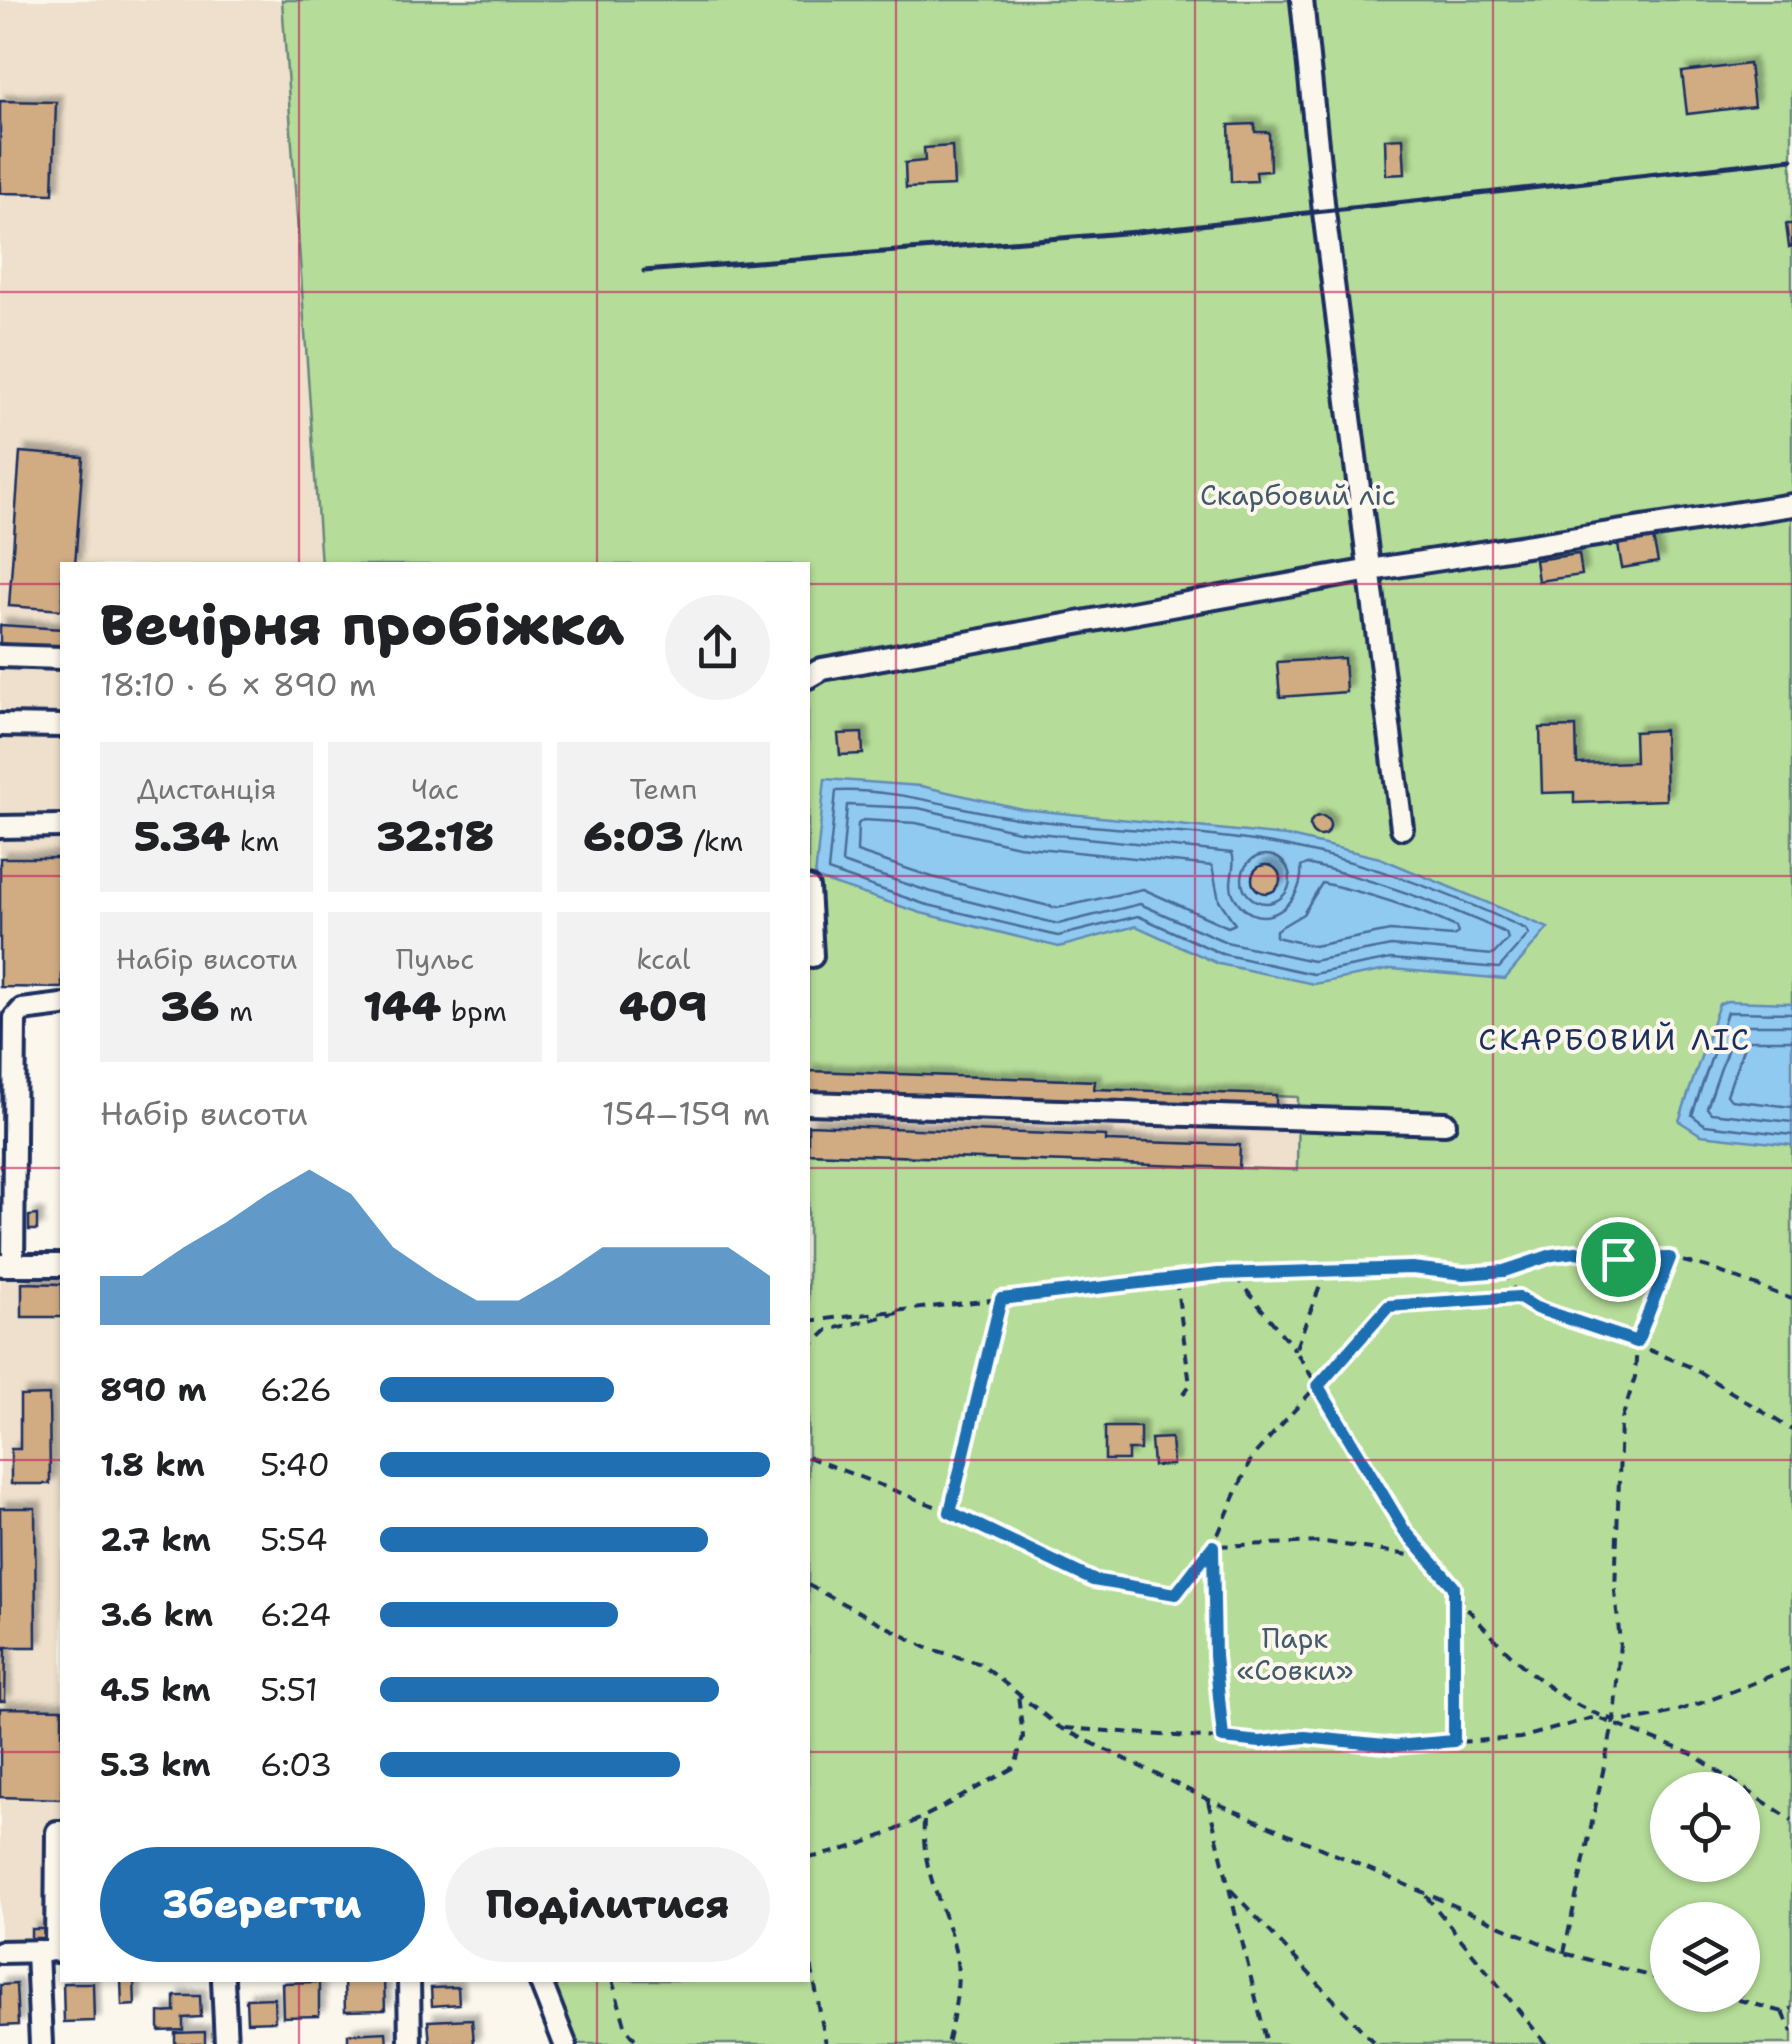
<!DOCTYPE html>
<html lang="uk">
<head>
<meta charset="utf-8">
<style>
	body { margin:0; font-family:"Shantell Sans",sans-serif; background:#f2f2f2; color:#202124; height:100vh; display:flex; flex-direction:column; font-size:38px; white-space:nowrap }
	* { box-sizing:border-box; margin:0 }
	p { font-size:32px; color:#757577 }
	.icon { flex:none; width:55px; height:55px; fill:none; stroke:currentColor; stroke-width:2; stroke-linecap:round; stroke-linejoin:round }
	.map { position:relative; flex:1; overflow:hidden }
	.sheet { position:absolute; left:60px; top:562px; width:750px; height:1420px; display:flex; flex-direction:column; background:#fff; border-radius:0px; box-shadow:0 2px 8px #0004 }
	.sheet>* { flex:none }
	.buttons { position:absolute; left:1650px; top:1772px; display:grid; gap:20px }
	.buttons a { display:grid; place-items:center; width:110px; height:110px; border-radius:50%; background:#fff; box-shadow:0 2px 8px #0004; font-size:50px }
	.pin { position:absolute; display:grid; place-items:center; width:85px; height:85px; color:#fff; margin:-42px; border:5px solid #fff; border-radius:50%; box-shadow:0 2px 10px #0007 }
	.round { display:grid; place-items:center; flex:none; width:105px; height:105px; border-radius:52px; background:#f2f2f2 }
	.overview { display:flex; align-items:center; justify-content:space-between; height:170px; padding:0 40px }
	h1 { font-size:55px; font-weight:800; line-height:75px }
	.stats { display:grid; grid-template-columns:repeat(3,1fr); gap:15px; height:170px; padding:10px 40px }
	.stats div { display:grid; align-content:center; border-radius:0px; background:#f2f2f2; text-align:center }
	.stats b { font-size:42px; font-weight:800 }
	.stats small { font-size:28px; font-weight:400 }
	.stats p { font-size:28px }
	.chart { height:280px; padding:20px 40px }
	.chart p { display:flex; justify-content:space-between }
	.chart svg { width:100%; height:180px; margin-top:10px; fill:#1f6fb2; opacity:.7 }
	.button { display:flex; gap:20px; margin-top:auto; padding:20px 40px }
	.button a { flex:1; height:115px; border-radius:60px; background:#1f6fb2; color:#fff; font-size:40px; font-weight:800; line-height:115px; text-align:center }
	.button a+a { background:#f2f2f2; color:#202124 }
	ul { padding:0 40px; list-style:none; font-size:32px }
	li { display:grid; grid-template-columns:160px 120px 1fr; align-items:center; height:75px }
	li i { height:25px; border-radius:12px; background:#1f6fb2 }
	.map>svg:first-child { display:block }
</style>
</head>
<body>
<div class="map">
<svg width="1792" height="2044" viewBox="0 0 1792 2044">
	<defs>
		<filter id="shadow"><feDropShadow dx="6" dy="-6" stdDeviation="2.5" flood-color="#0004"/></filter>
	</defs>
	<rect width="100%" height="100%" fill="#fbf7ec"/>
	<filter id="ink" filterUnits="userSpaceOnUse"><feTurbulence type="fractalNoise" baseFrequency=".01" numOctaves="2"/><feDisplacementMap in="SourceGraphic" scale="20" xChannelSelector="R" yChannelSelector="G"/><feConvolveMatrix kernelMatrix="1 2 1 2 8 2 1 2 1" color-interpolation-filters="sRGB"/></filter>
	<g filter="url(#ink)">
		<g fill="#eee0cc">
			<polygon points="0,0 282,0 321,565 62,565 62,857 0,857"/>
			<polygon points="808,1071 1095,1081 1095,1089 1298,1096 1298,1170 808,1153"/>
			<polygon points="0,1265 62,1265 62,1951 0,1952"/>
		</g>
		<path fill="#b5dc98" stroke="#68867b" stroke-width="2.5" fill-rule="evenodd" d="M282 0H1792V2044H579L550 1980H808V1153L1297 1170 1298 1097 1094 1089V1081L808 1071V565H321ZM1668 1790H1742V1865H1668ZM1668 1920H1742V1995H1668Z"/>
		<g fill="#91caf0" stroke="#628cb6" stroke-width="2.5" fill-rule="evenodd">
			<path d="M825 779 921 786 1022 809 1286 836 1380 858 1548 928 1505 979 1392 969 1314 984 1219 964 1136 926 1059 947 921 913 815 878ZM1261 867H1271L1278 873 1279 883 1272 891 1261 892 1253 884V874Z"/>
			<polygon points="1727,1001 1792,1003 1792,1145 1701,1135 1679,1121 1719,1004"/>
		</g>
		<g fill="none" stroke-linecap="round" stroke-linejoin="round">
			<g stroke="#4a6d98" stroke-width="2.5">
				<path d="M836 791C901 788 960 811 1024 819 1111 831 1202 830 1289 847 1373 864 1448 893 1526 929L1529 934 1499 968 1391 959 1313 974 1222 954 1138 916 1058 936 924 904 828 871Z"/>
				<path d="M847 805 918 808 1018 831 1232 853C1238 866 1225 882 1235 898 1260 938 1305 904 1301 867L1307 864C1377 880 1440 903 1506 933L1508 939 1493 955 1391 946 1313 961 1226 942 1140 904 1058 924 928 891 842 863Z"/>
				<polygon points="863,820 916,823 1018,846 1212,866 1219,900 1235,924 1228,927 1143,889 1057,908 932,877 857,852 858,824"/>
				<circle cx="1266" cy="879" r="24"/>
				<path d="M1322 883C1368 893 1413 907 1456 927L1458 933 1453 936 1390 931 1314 946 1276 937V930L1303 914Z"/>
				<polyline points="1792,1013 1727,1012 1692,1115 1705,1125 1792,1135"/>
				<polyline points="1792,1025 1736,1025 1707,1108 1711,1113 1792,1122"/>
				<polyline points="1792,1040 1746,1040 1727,1095 1731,1100 1792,1107"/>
			</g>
		</g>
		<g fill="#d1ac83" stroke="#1b2f5e" stroke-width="2.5" filter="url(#shadow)">
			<polygon points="1749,64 1754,106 1687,114 1682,72"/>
			<polygon points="0,101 56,102 53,194 0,193"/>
			<polygon points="1255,124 1255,132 1269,132 1270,171 1256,172 1257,181 1231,182 1229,125"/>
			<polygon points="1403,138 1405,174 1386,175 1385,139"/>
			<polygon points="952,146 954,186 906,188 905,163 925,161 924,148"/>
			<polygon points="1786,224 1792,224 1792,246 1789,247"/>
			<polygon points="20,452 83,457 75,565 62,565 62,610 9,606"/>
			<polygon points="1653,538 1658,562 1622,568 1618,544"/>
			<polygon points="1579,554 1582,575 1538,581 1535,560"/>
			<polygon points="0,625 62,629 62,649 0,646"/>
			<polygon points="1344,658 1346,692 1280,697 1277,662"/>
			<polygon points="1576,727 1577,764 1635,762 1634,732 1664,730 1666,800 1574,803 1574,792 1542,793 1540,728"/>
			<polygon points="862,733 863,754 840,755 838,734"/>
			<circle cx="1320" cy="826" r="10"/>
			<polygon points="0,858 62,858 62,988 0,987"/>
			<circle cx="1266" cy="879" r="14"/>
			<polygon points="808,1071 1095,1081 1094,1089 1276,1095 1276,1114 808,1098"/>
			<polygon points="808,1125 1106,1136 1106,1141 1240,1145 1239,1168 808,1153"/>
			<polygon points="37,1215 37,1230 29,1230 29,1216"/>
			<polygon points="22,1283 62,1284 62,1317 22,1317"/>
			<polygon points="49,1395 50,1484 11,1484 11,1449 20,1449 20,1396"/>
			<polygon points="1105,1427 1140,1427 1140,1450 1128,1450 1128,1460 1105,1460"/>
			<polygon points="1171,1438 1173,1465 1153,1466 1151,1439"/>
			<polygon points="0,1508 35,1508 36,1647 1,1647"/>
			<polygon points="0,1649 6,1649 5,1701 0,1701"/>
			<polygon points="0,1708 62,1709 62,1799 0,1797"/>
			<rect x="31" y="1929" width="13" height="9"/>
			<polygon points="121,1980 134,1980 135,2005 122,2006"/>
			<polygon points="384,1980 385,2010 345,2011 344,1981"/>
			<polygon points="319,1982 319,2016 283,2017 282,1983"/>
			<polygon points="63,1983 93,1983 94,2021 64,2022"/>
			<polygon points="16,1984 18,2025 0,2026 0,1985"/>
			<polygon points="458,1987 459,2004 432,2006 431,1988"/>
			<polygon points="175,1996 200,1996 201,2017 183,2018 183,2030 159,2031 159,2013 175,2012"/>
			<polygon points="274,1998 275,2021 247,2022 246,1999"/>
			<polygon points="472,2019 474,2044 430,2044 428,2021"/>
			<polygon points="205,2032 205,2044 175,2044 175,2033"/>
			<polygon points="386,2032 387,2044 348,2044 348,2034"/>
		</g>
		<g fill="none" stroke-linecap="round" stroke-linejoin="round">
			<defs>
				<g id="minor">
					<polyline points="1302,0 1324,212 1402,828"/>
					<polyline points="0,656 62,658"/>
					<polyline points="808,677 822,669 1370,570 1792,505"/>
					<polyline points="0,725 62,726"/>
					<polyline points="0,827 62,826"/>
					<polyline points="808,888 812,956"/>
					<polyline points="808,1103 1445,1123"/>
					<polyline points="2,1265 62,1265"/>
					<polyline points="13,1265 15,1018 22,1010 62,1005"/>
					<polyline points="37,1951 41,2044"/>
					<polyline points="56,1951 57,1832 62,1832"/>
					<polyline points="0,1952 48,1951"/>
					<polyline points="223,1980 226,2044"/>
					<polyline points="409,1980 410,2044"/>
					<polyline points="540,1980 565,2044"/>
				</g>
			</defs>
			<use href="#minor" stroke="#1b2f5e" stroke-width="28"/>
			<g stroke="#1b2f5e" stroke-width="4" stroke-dasharray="10 8" stroke-linecap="butt">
				<path d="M1326 1271 1295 1350C1366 1461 1480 1679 1611 1719 1648 1730 1755 1682 1792 1667"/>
				<polyline points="1504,1271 1518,1297"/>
				<polyline points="1235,1276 1295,1350"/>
				<polyline points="1176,1280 1190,1385 1182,1396"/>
				<polyline points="808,1321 1218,1274 1412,1268 1464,1274 1504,1271 1553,1255 1577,1252 1619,1259 1670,1258 1707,1267 1792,1299"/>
				<polyline points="808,1349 828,1330 898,1313"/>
				<polyline points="808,1457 950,1512 1093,1580 1176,1594 1213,1546 1252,1457 1389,1306 1518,1297 1691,1367 1792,1430"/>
				<polyline points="950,1512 1001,1299"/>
				<polyline points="808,1585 925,1647 981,1664 1059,1727 1207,1799 1564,1953 1668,1981"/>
				<polyline points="1453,1587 1454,1741"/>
				<polyline points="1065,1728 1260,1742 1305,1737 1395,1746 1520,1738 1596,1717 1692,1754 1792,1820"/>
				<polyline points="1223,1738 1215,1656 1213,1546 1325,1542 1429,1558"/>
				<polyline points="1208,1801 1267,2044"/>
				<path d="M924 1821C921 1872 943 1902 955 1950 962 1980 954 2015 947 2044"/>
				<path d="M808 1858C886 1844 946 1804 1015 1767L1023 1737 1018 1694"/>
				<polyline points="1231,1890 1375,2044"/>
				<polyline points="1426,1896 1546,2044"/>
				<polyline points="808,1949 826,2044"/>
				<polyline points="1564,1953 1614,1720 1620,1643 1615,1591 1621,1422 1635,1377 1637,1342 1670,1258"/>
				<polyline points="612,1980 626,2028 639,2044"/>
				<polyline points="1721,1995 1783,2012 1792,2008"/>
				<polyline points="1783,2012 1792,2032"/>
			</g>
			<use href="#minor" stroke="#fbf7ec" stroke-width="20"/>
			<polyline stroke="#1b2f5e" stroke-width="5" points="644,271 1136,232 1792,159"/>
		</g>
	</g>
	<g fill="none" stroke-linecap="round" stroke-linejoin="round" filter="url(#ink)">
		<defs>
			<polygon id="route" points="1576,1252 1618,1259 1670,1258 1637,1342 1536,1308 1518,1297 1389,1306 1318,1386 1404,1530 1454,1587 1454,1741 1395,1746 1305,1737 1260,1742 1223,1738 1215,1656 1213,1546 1176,1594 1093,1580 950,1512 1001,1299 1218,1274 1412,1268 1464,1274 1504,1271 1552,1255"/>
		</defs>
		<use href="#route" stroke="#fff" stroke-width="20"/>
		<use href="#route" stroke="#1f6fb2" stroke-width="12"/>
	</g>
	<path fill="none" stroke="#c2185b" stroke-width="2.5" stroke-opacity="0.55" d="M299 0V565M597 0V565M896 0V2044M1195 0V2044M1493 0V2044M0 292H1792M0 584H62M808 584H1792M0 876H62M808 876H1792M0 1168H62M808 1168H1792M0 1460H62M808 1460H1792M0 1752H62M808 1752H1792M299 1980V2044M597 1980V2044"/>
	<g text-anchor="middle" stroke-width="8" stroke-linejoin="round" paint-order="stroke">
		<g font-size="28" fill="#425a6c" stroke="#fbf7ec">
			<text x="1298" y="505">Скарбовий ліс</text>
			<text x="1295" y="1648">Парк<tspan x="1295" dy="32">«Совки»</tspan></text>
		</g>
		<g font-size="30" letter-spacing="2.5" fill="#1b2f5e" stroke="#fbf7ec">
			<text x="1615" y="1050">СКАРБОВИЙ ЛІС</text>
		</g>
	</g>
</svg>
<div class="buttons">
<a><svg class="icon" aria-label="locate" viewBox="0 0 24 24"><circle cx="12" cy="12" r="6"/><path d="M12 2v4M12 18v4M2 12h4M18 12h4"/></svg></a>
<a><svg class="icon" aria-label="layers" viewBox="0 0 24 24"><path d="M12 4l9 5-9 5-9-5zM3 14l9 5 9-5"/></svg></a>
</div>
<div class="pin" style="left:1618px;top:1259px;background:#1e9e55"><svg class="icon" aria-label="arrive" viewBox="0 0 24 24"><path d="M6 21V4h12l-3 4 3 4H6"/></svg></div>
<section class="sheet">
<div class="overview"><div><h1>Вечірня пробіжка</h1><p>18:10 · 6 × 890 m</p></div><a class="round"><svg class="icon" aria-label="share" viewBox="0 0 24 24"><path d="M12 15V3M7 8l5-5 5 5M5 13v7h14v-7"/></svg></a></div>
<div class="stats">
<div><p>Дистанція</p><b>5.34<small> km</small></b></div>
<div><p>Час</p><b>32:18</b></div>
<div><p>Темп</p><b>6:03<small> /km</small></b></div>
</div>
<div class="stats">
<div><p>Набір висоти</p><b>36<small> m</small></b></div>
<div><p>Пульс</p><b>144<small> bpm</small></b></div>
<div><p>kcal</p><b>409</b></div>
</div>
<div class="chart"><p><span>Набір висоти</span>154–159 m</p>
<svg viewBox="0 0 160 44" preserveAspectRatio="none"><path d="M0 44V32L10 32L20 25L30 19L40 12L50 6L60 12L70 25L80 32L90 38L100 38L110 32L120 25L130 25L140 25L150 25L160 32V44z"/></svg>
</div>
<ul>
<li><b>890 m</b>6:26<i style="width:60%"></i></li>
<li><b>1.8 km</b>5:40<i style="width:100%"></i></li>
<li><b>2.7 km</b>5:54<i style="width:84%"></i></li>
<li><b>3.6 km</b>6:24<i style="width:61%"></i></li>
<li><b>4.5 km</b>5:51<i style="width:87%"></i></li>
<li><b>5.3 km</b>6:03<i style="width:77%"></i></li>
</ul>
<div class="button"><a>Зберегти</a><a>Поділитися</a></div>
</section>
</div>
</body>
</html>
